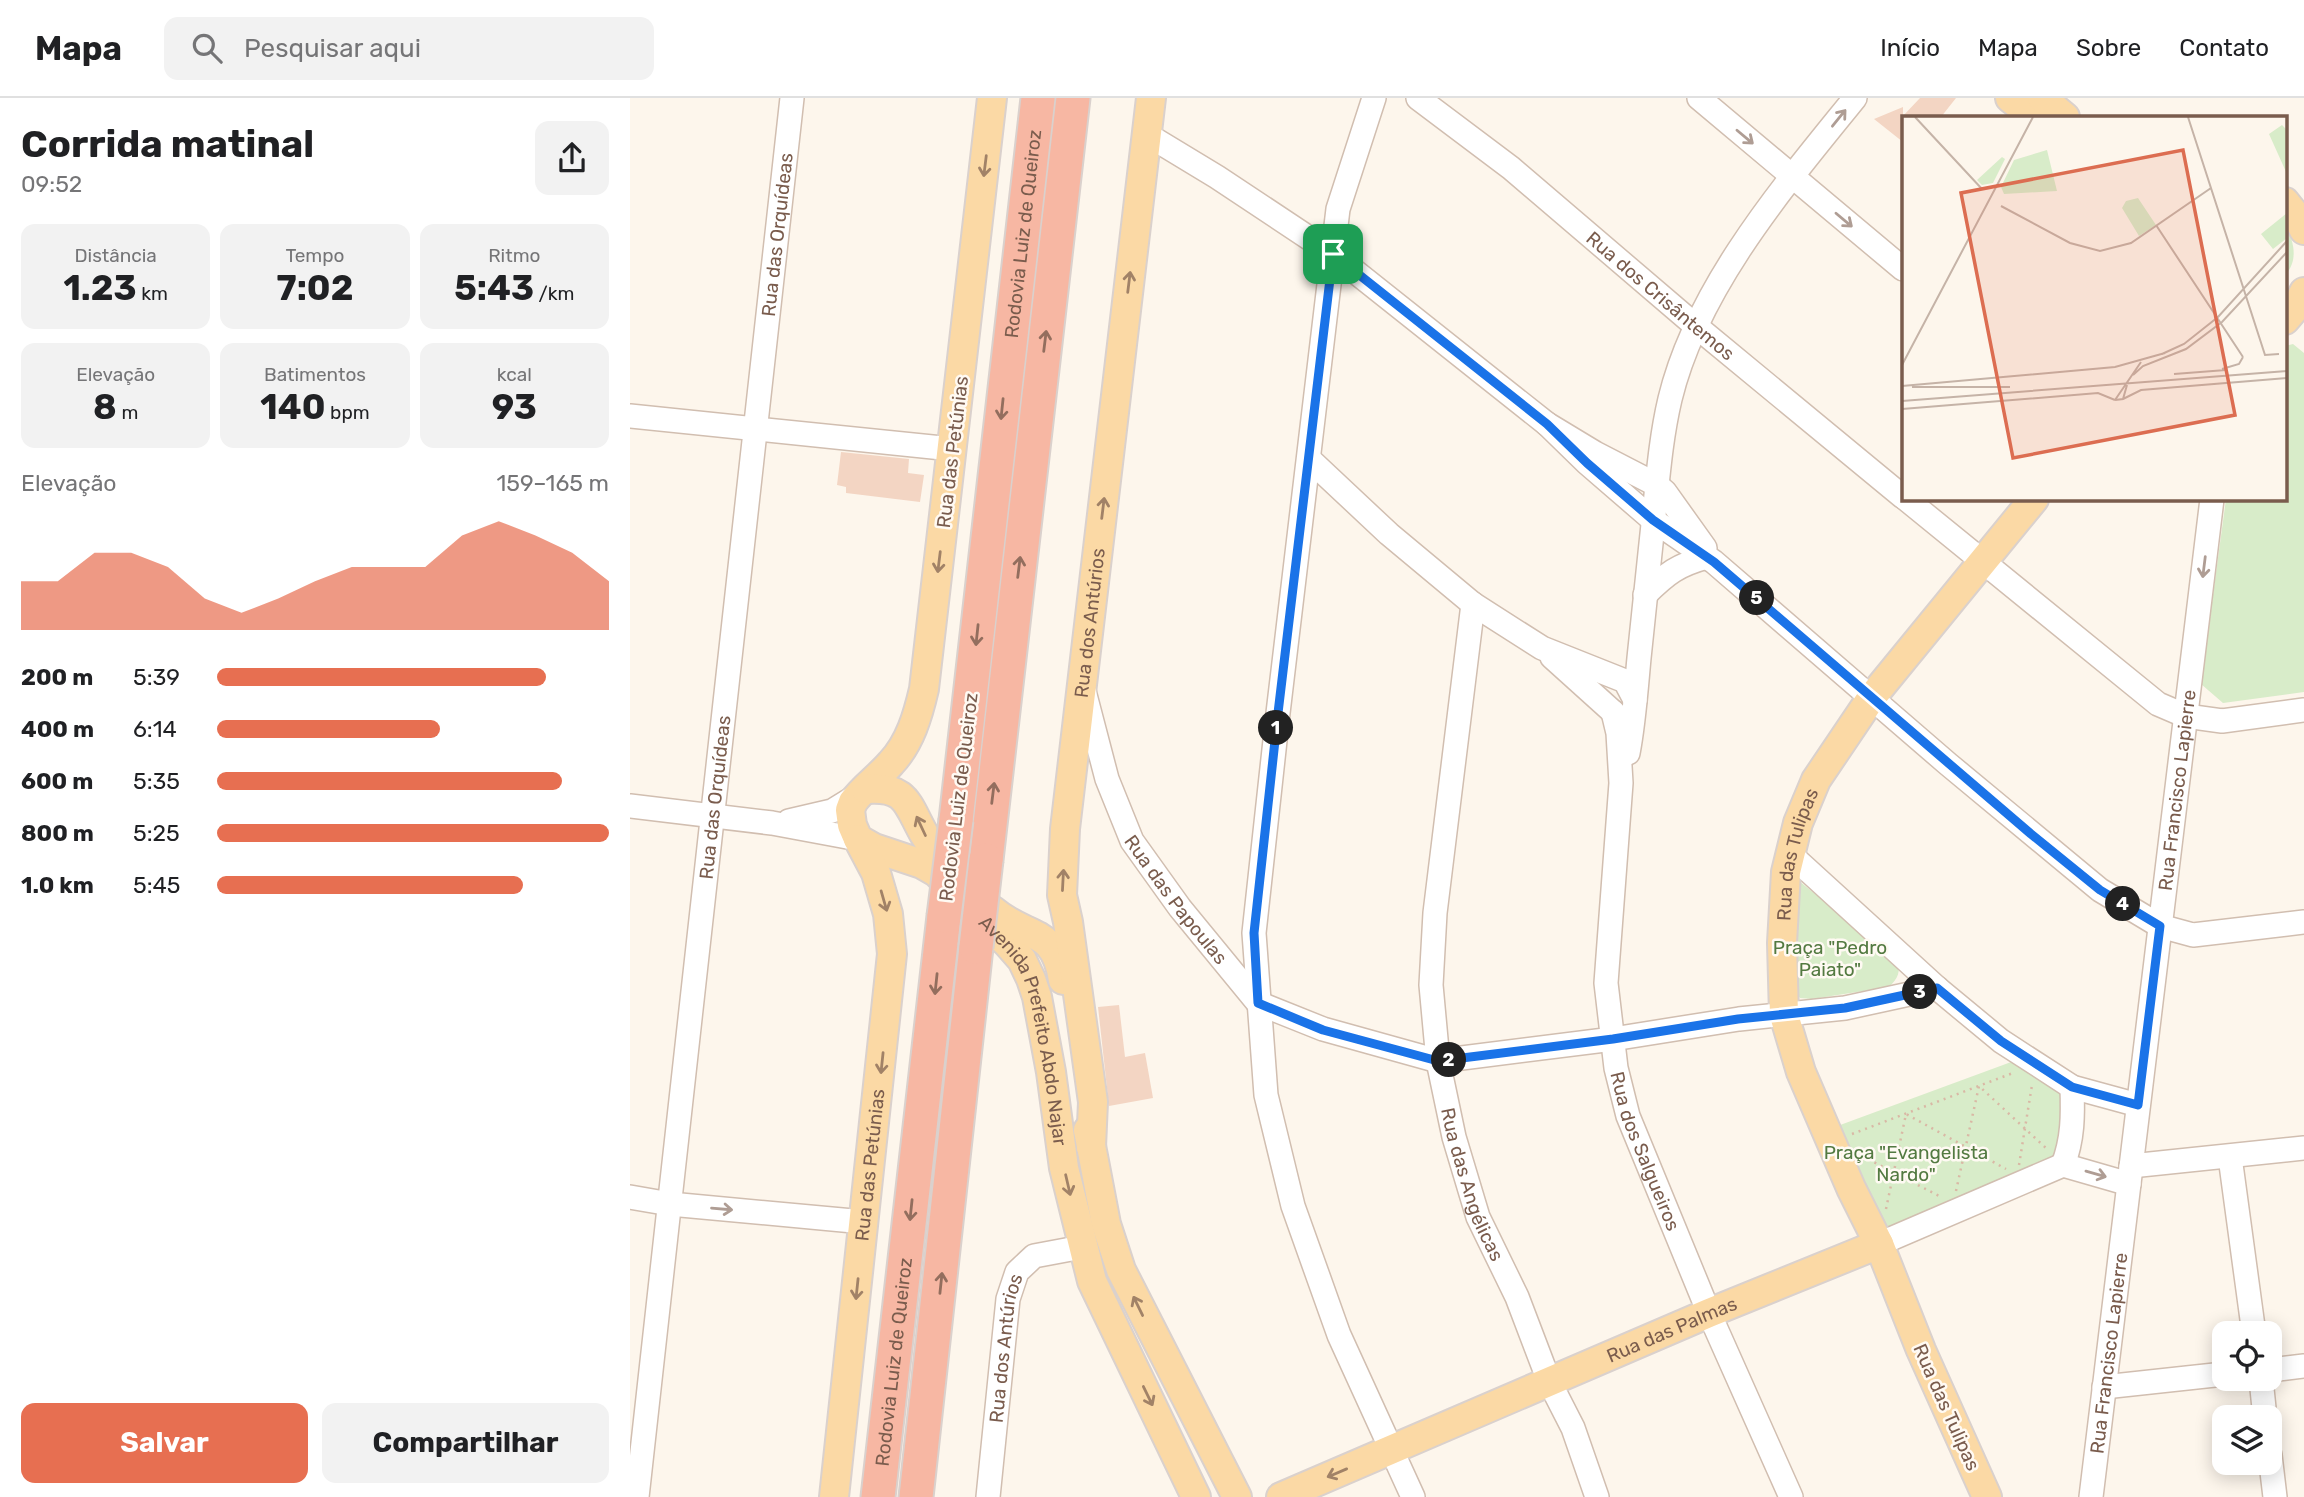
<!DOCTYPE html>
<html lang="pt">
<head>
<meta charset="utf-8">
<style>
	body { margin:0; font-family:Rubik,sans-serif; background:#f2f2f2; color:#202124; height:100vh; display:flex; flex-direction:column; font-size:26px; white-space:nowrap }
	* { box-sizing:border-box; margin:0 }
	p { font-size:23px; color:#757577 }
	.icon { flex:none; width:38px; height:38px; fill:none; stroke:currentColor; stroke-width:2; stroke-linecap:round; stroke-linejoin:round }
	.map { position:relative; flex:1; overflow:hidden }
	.panel { display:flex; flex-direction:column; background:#fff; width:630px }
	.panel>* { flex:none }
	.tools { position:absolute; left:1582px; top:1223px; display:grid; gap:14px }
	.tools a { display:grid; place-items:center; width:70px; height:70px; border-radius:14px; background:#fff; box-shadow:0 4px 18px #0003; font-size:35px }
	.pin { position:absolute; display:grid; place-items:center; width:60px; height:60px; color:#fff; margin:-30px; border-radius:14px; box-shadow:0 4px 10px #0006 }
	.km { position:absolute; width:35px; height:35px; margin:-18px; border-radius:50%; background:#222; color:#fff; font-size:19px; line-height:35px; text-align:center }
	.round { display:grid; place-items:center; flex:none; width:74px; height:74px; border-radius:14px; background:#f2f2f2 }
	.head { display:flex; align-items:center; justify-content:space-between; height:119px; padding:0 21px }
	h1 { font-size:38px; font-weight:700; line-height:52px }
	.metrics { display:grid; grid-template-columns:repeat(3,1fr); gap:10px; height:119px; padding:7px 21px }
	.metrics div { display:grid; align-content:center; border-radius:14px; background:#f2f2f2; text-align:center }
	.metrics b { font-size:35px; font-weight:700 }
	.metrics small { font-size:19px; font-weight:400 }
	.metrics p { font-size:19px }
	.chart { height:196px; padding:14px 21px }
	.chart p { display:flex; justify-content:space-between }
	.chart svg { width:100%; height:126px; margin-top:7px; fill:#e76f51; opacity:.7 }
	.primary-button { display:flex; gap:14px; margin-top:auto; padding:14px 21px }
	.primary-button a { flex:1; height:80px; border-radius:14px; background:#e76f51; color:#fff; font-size:28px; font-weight:700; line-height:80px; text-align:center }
	.primary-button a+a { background:#f2f2f2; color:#202124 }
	ul { padding:0 21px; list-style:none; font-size:23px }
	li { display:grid; grid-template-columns:112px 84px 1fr; align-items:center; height:52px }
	li i { height:18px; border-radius:9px; background:#e76f51 }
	header { display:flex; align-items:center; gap:42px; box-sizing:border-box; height:98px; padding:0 35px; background:#fff; border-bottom:2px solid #e0e0e0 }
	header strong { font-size:33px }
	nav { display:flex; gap:38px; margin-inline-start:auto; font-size:24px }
	.search { width:490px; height:63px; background:#f2f2f2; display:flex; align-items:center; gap:18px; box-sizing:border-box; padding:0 24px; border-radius:14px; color:#757577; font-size:26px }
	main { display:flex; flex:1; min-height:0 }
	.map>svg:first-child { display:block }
</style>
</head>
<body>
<header>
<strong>Mapa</strong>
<div class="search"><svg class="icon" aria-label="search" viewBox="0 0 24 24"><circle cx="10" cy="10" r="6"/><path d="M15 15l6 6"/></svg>Pesquisar aqui</div>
<nav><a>Início</a><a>Mapa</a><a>Sobre</a><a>Contato</a></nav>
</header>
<main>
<section class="panel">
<div class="head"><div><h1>Corrida matinal</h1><p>09:52</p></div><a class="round"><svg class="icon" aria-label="share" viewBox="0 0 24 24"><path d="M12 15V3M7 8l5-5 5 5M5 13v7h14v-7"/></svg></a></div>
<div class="metrics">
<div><p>Distância</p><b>1.23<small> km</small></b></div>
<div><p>Tempo</p><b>7:02</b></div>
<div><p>Ritmo</p><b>5:43<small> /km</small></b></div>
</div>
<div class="metrics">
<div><p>Elevação</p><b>8<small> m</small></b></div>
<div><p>Batimentos</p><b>140<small> bpm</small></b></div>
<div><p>kcal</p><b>93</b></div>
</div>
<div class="chart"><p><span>Elevação</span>159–165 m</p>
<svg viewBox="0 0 160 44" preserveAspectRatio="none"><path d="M0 44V27L10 27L20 17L30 17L40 22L50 33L60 38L70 33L80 27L90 22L100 22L110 22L120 11L130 6L140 11L150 17L160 27V44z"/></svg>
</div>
<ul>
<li><b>200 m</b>5:39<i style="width:84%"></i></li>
<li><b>400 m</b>6:14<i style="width:57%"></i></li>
<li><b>600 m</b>5:35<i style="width:88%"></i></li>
<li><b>800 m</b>5:25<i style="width:100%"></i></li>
<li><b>1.0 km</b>5:45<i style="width:78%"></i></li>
</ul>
<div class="primary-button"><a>Salvar</a><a>Compartilhar</a></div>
</section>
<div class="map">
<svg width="1674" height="1399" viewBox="0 0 1674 1399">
	<rect width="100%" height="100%" fill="#fdf6ec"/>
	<g fill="#d8ecc9">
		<path d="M1655 129C1665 143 1668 164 1655 177Z"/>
		<polygon points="1663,246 1674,255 1674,594 1593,605 1571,586 1596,401 1655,401 1655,248"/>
		<path d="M1169 783 1267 862C1271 874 1268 880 1259 889L1182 901 1170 900 1163 891Z"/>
		<polygon points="1392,960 1431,990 1433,1067 1249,1146 1202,1030"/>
	</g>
	<g fill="#f3d5c3">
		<polygon points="1290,0 1326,0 1311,19 1273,19 1273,44 1244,21 1273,9 1273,18"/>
		<polygon points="211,354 279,361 278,375 294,377 290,404 216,395 216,389 207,387"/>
		<polygon points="489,907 495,959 515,955 523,1000 479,1008 468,909"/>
	</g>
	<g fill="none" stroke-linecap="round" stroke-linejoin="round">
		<defs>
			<g id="minor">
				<polyline points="744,0 708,111 648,615 624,835 636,997 663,1108 709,1237 783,1399"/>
				<path id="s1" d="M788 0 881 70 1067 229 1273 399"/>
				<polyline points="1069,0 1273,171"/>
				<polyline points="516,36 587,79 703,156 917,326 965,355 1027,387 1035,394 1075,450"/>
				<polyline points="0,318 322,351"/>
				<polyline points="917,326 957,365 1023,422 1084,464 1318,666 1470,792 1530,828 1563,837 1674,824"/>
				<polyline points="679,361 759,436 843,506 912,550 995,583 1005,602"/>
				<polyline points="1276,401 1528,606 1556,618 1592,623 1674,612"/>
				<path d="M1015 497C1037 475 1048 467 1077 459"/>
				<path id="s2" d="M843 506 805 815 801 887 808 963 824 1039 848 1119 887 1199 919 1283 943 1330 967 1399"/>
				<polyline points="922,559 983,614"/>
				<path id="s3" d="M454 593 477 681 502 743 550 810 628 905 693 931 808 963 983 941 1109 921 1215 910 1307 890"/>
				<path id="s4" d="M983 614 988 635 991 685 976 885 986 970 998 1018 1079 1215 1161 1399"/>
				<path d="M998 655C1004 624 1006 592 1009 560 1014 512 1019 465 1024 417 1028 378 1031 339 1040 301 1067 189 1154 88 1225 0"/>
				<polyline points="0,708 142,725 228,741"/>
				<polyline points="159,723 202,713 228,697"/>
				<polyline points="1160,756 1307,890 1371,943 1442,989 1508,1007"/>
				<polyline points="1600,1059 1624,1236"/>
				<path d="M1433 1067C1443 1041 1443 1017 1442 989"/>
				<polyline points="1501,1068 1674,1050"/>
				<polyline points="0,1099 40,1106 234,1124"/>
				<polyline points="1249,1146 1433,1067 1499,1086"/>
				<polyline points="1640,1272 1674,1268"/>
				<polyline points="1631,1281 1635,1320"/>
				<polyline points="1474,1289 1594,1276"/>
				<polyline points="1640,1357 1645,1399"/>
				<path id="s5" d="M7 1399 162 0"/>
				<path id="s6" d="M358 1399 378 1201 387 1174 404 1158 452 1149"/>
				<path id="s7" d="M1461 1399 1582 401"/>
			</g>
			<g id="major">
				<path id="s8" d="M362 0 294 591C288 617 280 645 261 665 249 679 233 690 223 704L220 712 222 727 228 741 244 750 292 766 306 774 378 846 392 862 401 881 407 899 421 974 434 1070 462 1183 566 1399"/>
				<polyline points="1380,0 1404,19"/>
				<polyline points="1412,0 1435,19"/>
				<polyline points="1655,104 1667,119 1674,132"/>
				<polyline points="1655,222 1666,209 1674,194"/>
				<path d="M236 691C277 688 277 706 294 736 303 752 318 764 330 778"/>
				<path d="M362 812C397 842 425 828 433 882"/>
				<polyline points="458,1032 476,1126 491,1172 607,1399"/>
				<path id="s9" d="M461 1049 463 1004 438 824 432 797 435 731 521 0"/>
				<path id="s10" d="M204 1399 262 856 258 816 246 775 228 741"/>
				<path id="s11" d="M651 1399 1079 1215 1249 1146"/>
				<path id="s12" d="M1357 1399 1291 1252 1249 1146 1221 1090 1171 974 1154 917 1152 845 1156 774 1168 725 1186 682 1242 599 1404 401"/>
			</g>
			<g id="highway">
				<path id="s13" d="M326 722 408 0"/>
				<polyline points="356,762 443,0"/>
				<path id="s14" d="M248 1399 314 818"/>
				<polyline points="286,1399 346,849"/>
			</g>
		</defs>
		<use href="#minor" stroke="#d1beb0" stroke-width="26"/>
		<use href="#major" stroke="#dad1cd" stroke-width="32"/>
		<use href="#highway" stroke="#dad1cd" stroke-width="37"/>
		<g stroke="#d9b8a5" stroke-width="2.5" stroke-dasharray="2 5" stroke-linecap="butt">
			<polyline points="1222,1036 1383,975"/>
			<polyline points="1232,1058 1311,1099"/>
			<polyline points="1389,1067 1402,987"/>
			<polyline points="1326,1093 1349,988 1417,1051"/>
			<polyline points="1256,1111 1276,1016 1376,1071"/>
		</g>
		<use href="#minor" stroke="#fff" stroke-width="23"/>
		<use href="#major" stroke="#fbd9a5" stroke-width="28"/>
		<use href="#highway" stroke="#f7b7a3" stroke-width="33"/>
		<defs>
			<g id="highway-bridge">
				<polyline points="314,818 326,722"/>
				<polyline points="346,849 356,762"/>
			</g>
		</defs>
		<use href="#highway-bridge" stroke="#dad1cd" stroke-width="37" stroke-linecap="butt"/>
		<use href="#highway-bridge" stroke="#f7b7a3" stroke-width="33"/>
	</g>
	<defs><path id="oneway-shaft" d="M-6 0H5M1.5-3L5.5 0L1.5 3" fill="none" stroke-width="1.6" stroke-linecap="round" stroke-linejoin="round" transform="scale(1.75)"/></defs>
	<g stroke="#af9d94">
		<use href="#oneway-shaft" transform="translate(1209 20) rotate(-51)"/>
		<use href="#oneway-shaft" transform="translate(1115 39) rotate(40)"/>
		<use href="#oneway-shaft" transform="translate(1214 122) rotate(40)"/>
		<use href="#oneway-shaft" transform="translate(1574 469) rotate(97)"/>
		<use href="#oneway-shaft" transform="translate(1466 1076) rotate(16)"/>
		<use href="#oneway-shaft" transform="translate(92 1111) rotate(5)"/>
	</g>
	<g stroke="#a18267">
		<use href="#oneway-shaft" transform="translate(355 68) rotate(97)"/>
		<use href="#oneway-shaft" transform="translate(499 184) rotate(-83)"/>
		<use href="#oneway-shaft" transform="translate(473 410) rotate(-83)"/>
		<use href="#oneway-shaft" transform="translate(309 464) rotate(97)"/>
		<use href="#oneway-shaft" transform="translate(291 728) rotate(-115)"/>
		<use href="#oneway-shaft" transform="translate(433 782) rotate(-87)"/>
		<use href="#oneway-shaft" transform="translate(254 803) rotate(74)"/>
		<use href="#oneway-shaft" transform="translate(252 965) rotate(96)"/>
		<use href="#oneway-shaft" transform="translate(438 1087) rotate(77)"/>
		<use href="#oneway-shaft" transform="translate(227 1191) rotate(96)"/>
		<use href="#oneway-shaft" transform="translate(508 1208) rotate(-116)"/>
		<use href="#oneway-shaft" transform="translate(518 1298) rotate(64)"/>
		<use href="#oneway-shaft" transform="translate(707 1375) rotate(157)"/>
	</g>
	<g stroke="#936e5e">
		<use href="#oneway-shaft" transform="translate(415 243) rotate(-83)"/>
		<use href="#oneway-shaft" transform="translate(372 311) rotate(96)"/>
		<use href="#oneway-shaft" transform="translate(389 469) rotate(-83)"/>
		<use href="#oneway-shaft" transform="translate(347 537) rotate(96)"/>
		<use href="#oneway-shaft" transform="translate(363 695) rotate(-83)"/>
		<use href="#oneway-shaft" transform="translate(306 886) rotate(96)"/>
		<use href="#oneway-shaft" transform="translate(281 1112) rotate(96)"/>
		<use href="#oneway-shaft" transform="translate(311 1185) rotate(-84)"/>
	</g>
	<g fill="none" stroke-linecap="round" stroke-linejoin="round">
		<defs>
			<polygon id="route" points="703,156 917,326 957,365 1023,422 1084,464 1401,736 1470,792 1530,828 1508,1007 1442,989 1371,943 1307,890 1215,910 1108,921 983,941 808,963 693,932 628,905 624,835 648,615"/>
		</defs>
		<use href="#route" stroke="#fff" stroke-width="14"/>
		<use href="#route" stroke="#1a73e8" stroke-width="9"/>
	</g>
	<g text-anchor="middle" stroke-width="5" stroke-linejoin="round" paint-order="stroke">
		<g font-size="19" fill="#7a5c4d" stroke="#fffaf3">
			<text dy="7" stroke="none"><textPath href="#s5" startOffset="1270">Rua das Orquídeas</textPath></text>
			<text dy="7" stroke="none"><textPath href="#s13" startOffset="590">Rodovia Luiz de Queiroz</textPath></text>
			<text dy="7" stroke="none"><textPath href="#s1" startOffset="313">Rua dos Crisântemos</textPath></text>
			<text transform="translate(322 354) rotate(-83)" y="7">Rua das Petúnias</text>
			<text dy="7" stroke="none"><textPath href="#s9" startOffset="528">Rua dos Antúrios</textPath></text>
			<text dy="7" stroke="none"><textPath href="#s7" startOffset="712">Rua Francisco Lapierre</textPath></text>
			<text transform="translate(328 699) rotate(-83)" y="7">Rodovia Luiz de Queiroz</text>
			<text dy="7" stroke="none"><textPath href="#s5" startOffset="704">Rua das Orquídeas</textPath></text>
			<text dy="7" stroke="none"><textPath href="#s12" startOffset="686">Rua das Tulipas</textPath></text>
			<text dy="7" stroke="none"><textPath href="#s3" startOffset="231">Rua das Papoulas</textPath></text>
			<text dy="7" stroke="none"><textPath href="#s8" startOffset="1045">Avenida Prefeito Abdo Najar</textPath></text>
			<text dy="7" stroke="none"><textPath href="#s4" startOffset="446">Rua dos Salgueiros</textPath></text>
			<text dy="7" stroke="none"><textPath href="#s10" startOffset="334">Rua das Petúnias</textPath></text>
			<text dy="7" stroke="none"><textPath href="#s2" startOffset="588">Rua das Angélicas</textPath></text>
			<text dy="7" stroke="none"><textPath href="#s11" startOffset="425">Rua das Palmas</textPath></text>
			<text dy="7" stroke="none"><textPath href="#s6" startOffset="150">Rua dos Antúrios</textPath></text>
			<text dy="7" stroke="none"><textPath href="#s7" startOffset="145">Rua Francisco Lapierre</textPath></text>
			<text dy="7" stroke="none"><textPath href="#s14" startOffset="136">Rodovia Luiz de Queiroz</textPath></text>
			<text transform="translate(1317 1309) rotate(66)" y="7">Rua das Tulipas</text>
		</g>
		<g font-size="19" fill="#537a41" stroke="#fffaf3">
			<text x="1200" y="856">Praça "Pedro<tspan x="1200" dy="22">Paiato"</tspan></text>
			<text x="1276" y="1061">Praça "Evangelista<tspan x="1276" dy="22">Nardo"</tspan></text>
		</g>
	</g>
	<g transform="translate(1272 18)">
		<rect width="385" height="385" fill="#fdf6ec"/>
		<path d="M380 9 385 14V58L367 18ZM145 34 155 75 102 78 99 71 112 44ZM100 41 103 43 91 67 80 69 75 64ZM236 82 254 109 237 120 220 92 224 85ZM385 97V122L371 133 359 118Z" fill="#d8ecc9"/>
		<path fill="none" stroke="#c5b3a7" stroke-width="2" d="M13 1 80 73M286 1 363 239 377 238M99 90 168 127 198 135 229 127 309 72M254 109 341 241M260 238 282 228 316 201 385 125M0 249 131 1M320 253 337 248 341 241M272 258 324 254M231 259 241 250 284 233 320 206 385 136M0 270 213 251 263 237M10 271H108M221 283 239 274 385 262M213 284 239 246M213 284 221 283 225 269M0 285 385 255M0 293 196 277 213 284"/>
		<path fill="#dc6d51" fill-opacity="0.15" stroke="#dc6d51" stroke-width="3.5" d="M281 34 333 299 111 342 59 77Z"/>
		<rect width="385" height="385" fill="none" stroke="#7a5c4d" stroke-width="3.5"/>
	</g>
</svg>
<div class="tools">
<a><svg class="icon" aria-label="locate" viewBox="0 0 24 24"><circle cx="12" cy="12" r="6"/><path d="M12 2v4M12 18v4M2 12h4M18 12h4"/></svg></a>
<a><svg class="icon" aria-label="layers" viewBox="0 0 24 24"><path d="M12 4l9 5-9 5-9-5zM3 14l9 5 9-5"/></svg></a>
</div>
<div class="pin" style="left:703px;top:156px;background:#1e9e55"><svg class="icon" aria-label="arrive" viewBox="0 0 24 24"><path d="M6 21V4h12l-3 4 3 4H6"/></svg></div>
<b class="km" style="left:646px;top:630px">1</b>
<b class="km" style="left:819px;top:962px">2</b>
<b class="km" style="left:1290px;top:894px">3</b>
<b class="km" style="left:1493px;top:806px">4</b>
<b class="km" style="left:1127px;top:500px">5</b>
</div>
</main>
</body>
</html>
